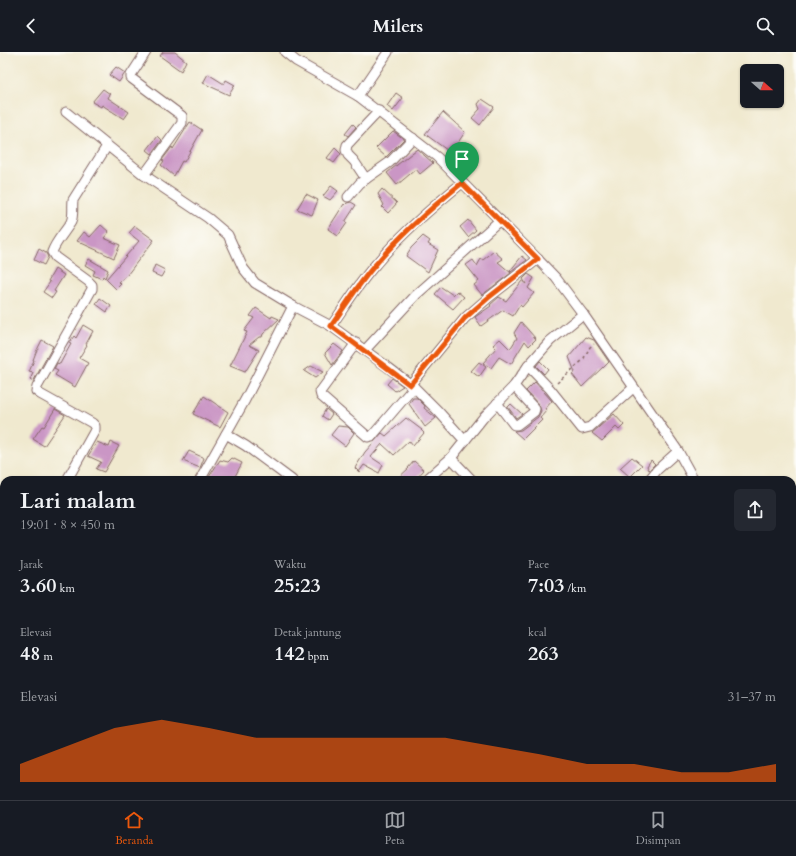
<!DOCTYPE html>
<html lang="id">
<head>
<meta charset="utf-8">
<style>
	body { margin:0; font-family:Cardo,serif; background:#242831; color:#f1f3f6; height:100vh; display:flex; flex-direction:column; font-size:15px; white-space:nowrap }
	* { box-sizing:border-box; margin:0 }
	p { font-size:13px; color:#9ea1a6 }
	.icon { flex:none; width:22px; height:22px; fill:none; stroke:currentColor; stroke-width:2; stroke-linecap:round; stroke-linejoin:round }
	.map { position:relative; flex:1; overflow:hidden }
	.details { position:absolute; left:0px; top:424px; width:796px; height:324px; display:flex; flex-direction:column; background:#171b24; border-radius:12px 12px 0 0; box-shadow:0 1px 3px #0004 }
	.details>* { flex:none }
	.needle { width:26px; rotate:111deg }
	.fabs { position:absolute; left:740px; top:12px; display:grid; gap:8px }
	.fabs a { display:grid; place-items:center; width:44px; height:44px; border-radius:6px; background:#171b24; box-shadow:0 1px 3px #0004; font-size:20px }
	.pin { position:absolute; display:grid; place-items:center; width:34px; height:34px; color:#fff; margin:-41px -17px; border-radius:50% 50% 50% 0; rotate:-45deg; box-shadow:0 0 4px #0007 }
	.pin .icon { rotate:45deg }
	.round { display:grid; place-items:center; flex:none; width:42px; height:42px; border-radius:6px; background:#242831 }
	.overview { display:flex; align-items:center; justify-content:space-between; height:68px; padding:0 20px }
	h1 { font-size:22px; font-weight:700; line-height:30px }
	.stats { display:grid; grid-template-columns:repeat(3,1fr); gap:6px; height:68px; padding:4px 20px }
	.stats div { display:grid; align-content:center }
	.stats b { font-size:20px; font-weight:700 }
	.stats small { font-size:11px; font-weight:400 }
	.stats p { font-size:11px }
	.chart { height:112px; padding:8px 20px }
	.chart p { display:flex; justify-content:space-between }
	.chart svg { width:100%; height:72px; margin-top:4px; fill:#ea580c; opacity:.7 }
	header { display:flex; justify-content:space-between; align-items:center; height:52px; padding:0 20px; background:#171b24; font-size:18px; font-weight:700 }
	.tab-bar { display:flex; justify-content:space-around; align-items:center; height:56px; border-top:1px solid #363941; background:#171b24; font-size:11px; color:#9ea1a6 }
	.tab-bar a { display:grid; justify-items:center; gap:2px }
	.tab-bar .selected { color:#ea580c }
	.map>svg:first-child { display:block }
</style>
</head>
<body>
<header><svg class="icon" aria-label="back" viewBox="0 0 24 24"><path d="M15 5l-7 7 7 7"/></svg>Milers<svg class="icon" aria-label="search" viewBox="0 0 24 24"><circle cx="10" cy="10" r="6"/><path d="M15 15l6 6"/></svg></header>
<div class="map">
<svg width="796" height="748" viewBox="0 0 796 748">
	<rect width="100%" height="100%" fill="#fdfcf7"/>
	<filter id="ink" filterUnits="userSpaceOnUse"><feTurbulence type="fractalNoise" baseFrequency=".025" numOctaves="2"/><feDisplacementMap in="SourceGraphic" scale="8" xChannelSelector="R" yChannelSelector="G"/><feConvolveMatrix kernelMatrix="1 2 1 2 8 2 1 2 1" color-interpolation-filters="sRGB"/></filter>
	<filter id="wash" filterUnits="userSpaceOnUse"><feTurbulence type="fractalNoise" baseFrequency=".012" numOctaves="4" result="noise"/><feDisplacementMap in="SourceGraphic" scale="16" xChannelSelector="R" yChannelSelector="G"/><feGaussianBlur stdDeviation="0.9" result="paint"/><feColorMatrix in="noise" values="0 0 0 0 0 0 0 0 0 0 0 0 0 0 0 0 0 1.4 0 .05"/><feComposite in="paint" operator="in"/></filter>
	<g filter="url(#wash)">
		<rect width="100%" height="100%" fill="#f0e9cf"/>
		<g id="blocks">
			<g fill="#ca96c5">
				<polygon points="163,0 175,0 186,9 181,19 160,4"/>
				<polygon points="116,15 125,21 119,30 109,23"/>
				<polygon points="208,22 224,32 226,28 235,33 229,43 203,31"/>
				<polygon points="103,37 110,42 108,46 129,60 124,67 102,53 101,55 92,50"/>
				<polygon points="396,41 403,46 393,59 387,54"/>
				<polygon points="482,47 494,55 480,73 472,66 480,57 478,52"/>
				<polygon points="443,60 465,80 451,101 425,82"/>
				<polygon points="190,70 202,78 184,110 182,109 174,124 161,113 164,109 162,108 172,95 173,97"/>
				<polygon points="353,72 356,75 348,84 345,82"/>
				<polygon points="393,79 404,87 386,105 376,96"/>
				<polygon points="158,84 162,88 152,102 147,98"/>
				<polygon points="335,96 341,102 334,111 327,106"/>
				<polygon points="417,97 433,111 420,122 416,117 397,133 387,121"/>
				<polygon points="331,134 338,139 330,148 323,144"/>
				<polygon points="382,137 397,151 388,161 382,155 384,153 378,142"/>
				<polygon points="306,142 318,148 312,163 297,157"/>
				<polygon points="351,150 356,153 345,170 347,171 338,184 328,177 344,152 345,153 347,151"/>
				<polygon points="468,168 476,178 468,185 460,175"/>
				<polygon points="101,173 109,180 104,186 120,193 114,206 77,189 84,180 90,185"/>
				<polygon points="135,174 154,188 127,223 119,230 121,232 116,237 106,227 139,189 129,181"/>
				<polygon points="423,184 430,189 428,192 438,198 428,220 406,204 411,196"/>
				<polygon points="39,197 46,201 48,205 44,213 34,208"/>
				<polygon points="494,199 503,207 498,210 511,221 482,243 474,233 479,229 466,213 473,208 477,214 481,207 483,208"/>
				<polygon points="522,204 527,208 511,220 510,219"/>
				<polygon points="89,207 108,218 105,226 103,224 102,227 93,223 95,219 85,213"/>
				<polygon points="155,213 165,218 161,225 152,221"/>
				<polygon points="55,217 64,223 54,239 56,240 52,246 43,240 50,230 48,229"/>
				<polygon points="528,222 534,226 528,236 534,241 522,255 520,253 513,264 503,258 481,274 475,265 491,254 490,253 499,245 506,249 522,229 526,232 523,227"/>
				<polygon points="441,235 453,243 457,239 464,245 453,257 435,242"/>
				<polygon points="100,246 111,254 107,260 96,252"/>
				<polygon points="256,256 271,266 272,264 279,267 263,282 262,285 259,285 249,293 259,298 245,320 230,314 247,280 244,279 254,266 250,264"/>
				<polygon points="521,270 536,287 529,294 525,289 511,312 499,305 491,316 483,311 496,296 493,293 500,287 510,297 517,286 514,281"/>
				<polygon points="83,273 93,279 86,292 87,293 79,306 88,311 75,335 55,323 58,319 54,317 57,311 60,312 61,310 71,292 69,291 74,284 76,286"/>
				<polygon points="586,285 594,288 609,310 603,316 603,315 582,335 572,322 575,320 569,305"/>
				<polygon points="42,288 53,294 33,330 30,328 33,321 29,320 34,308 33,308 36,300"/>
				<polygon points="334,292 343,299 332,313 325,301"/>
				<polygon points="540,309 548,317 544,322 536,314"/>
				<polygon points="479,310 486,315 479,325 471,319"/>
				<polygon points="311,314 323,320 315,326 304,319"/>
				<polygon points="392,326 403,334 395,339 387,332"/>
				<polygon points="535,330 552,349 545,357 547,358 540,366 542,368 523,387 514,379 521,378 538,365 541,359 539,353 526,339"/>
				<polygon points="204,344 228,360 220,375 193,362"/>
				<polygon points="413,346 417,346 425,354 424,356 436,366 425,375 409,352"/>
				<polygon points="511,352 522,362 516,366 508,355"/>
				<polygon points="55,357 65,363 44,394 33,387 42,374 44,375"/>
				<polygon points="326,357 332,362 328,368 322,364"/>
				<polygon points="614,362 624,373 619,378 616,375 602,389 592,381"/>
				<polygon points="406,366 422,378 421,378 424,381 413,394 409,389 394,403 382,392 371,405 383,413 379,421 364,413 359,420 355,416 365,400 382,381 386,384"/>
				<polygon points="338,374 348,375 354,381 345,394 331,383"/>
				<polygon points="97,390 109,395 111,390 119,394 104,420 96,417 101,410 88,404"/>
				<polygon points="189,399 204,406 200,416 183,409"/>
				<polygon points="632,405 642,413 630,425 620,416"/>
				<polygon points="232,406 242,411 233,428 207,428 220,408 228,410"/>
				<polygon points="651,408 655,412 649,418 647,414"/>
				<polygon points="414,409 424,418 415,428 396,428 409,416 408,416"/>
			</g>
		</g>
	</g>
	<g filter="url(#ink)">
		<use href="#blocks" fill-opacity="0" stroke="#846664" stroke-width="1"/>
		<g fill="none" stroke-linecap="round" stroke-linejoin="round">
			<defs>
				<g id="minor">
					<polyline points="285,0 296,9 358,44 437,105 530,199 556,226 583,262 678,399 694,428"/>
					<polyline points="358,44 388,0"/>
					<polyline points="66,60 144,123 208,166 228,183 243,216 255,231 293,254 331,274 389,316 414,335 438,359 465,389"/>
					<polyline points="144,123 182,71 182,64 131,26 131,23 146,0"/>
					<polyline points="366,127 354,109 348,103 346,98 347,93 379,59"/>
					<polyline points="348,145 360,131 390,110 413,86"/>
					<path d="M331 274C346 253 359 231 376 212 401 182 431 156 462 131"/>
					<polyline points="356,291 320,340 321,344 368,385 372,384 414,335"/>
					<polyline points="365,298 416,243 500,168"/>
					<polyline points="528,314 550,337 582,377 590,375 633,336"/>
					<polyline points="410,333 465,266 488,246 538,207"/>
					<polyline points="497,351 514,373 517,373 534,360 535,357 514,334"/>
					<polyline points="226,382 246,394 292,428"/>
					<polyline points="451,406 472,428"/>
					<path d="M67 428 95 378V374L92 371 40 342 36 339 37 335 92 237V233L88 229 55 205 52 200C56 189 65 180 71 170 74 163 72 155 73 148L107 94"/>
					<polyline points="200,428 245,348 293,254"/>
					<polyline points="426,428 451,406 483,366 514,334 528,314 550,289 583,262"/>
					<polyline points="649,428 657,418 678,399"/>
					<polyline points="0,539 4,541"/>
					<polyline points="792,645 796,654"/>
					<polyline points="0,671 4,673"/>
					<polyline points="792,717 796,713"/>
					<polyline points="429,744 435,748"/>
					<polyline points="26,748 29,744"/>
					<polyline points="773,748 775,744"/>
				</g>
			</defs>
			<use href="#minor" stroke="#846664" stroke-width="11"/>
			<polyline stroke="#846664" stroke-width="1.5" stroke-dasharray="3 3" stroke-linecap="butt" points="557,331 583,308 590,295 594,292"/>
			<use href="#minor" stroke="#fff" stroke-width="9"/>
		</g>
	</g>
	<g fill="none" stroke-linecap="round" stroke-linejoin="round" filter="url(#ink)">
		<defs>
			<path id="route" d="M462 131 538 207 488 246 465 266 410 333 331 274C346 253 359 231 376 212 401 182 431 156 462 131Z"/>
		</defs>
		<use href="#route" stroke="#fff" stroke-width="8"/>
		<use href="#route" stroke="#ea580c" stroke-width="5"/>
	</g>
</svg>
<div class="fabs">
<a><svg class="needle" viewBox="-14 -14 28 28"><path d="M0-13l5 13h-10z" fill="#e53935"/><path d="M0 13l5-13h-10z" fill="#9ea1a6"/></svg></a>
</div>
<div class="pin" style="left:462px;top:131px;background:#1e9e55"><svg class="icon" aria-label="arrive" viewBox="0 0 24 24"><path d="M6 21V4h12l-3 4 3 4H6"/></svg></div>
<section class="details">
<div class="overview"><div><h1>Lari malam</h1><p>19:01 · 8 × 450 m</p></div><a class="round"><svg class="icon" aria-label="share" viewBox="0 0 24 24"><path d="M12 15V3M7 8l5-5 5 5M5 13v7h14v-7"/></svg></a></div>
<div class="stats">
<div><p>Jarak</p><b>3.60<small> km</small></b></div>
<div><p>Waktu</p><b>25:23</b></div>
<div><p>Pace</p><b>7:03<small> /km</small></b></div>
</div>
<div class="stats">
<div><p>Elevasi</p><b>48<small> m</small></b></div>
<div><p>Detak jantung</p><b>142<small> bpm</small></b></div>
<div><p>kcal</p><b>263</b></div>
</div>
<div class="chart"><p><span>Elevasi</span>31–37 m</p>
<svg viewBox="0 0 160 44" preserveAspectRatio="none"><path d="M0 44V33L10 22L20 11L30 6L40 11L50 17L60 17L70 17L80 17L90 17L100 22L110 27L120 33L130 33L140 38L150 38L160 33V44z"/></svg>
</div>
</section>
</div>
<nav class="tab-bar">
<a class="selected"><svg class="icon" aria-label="home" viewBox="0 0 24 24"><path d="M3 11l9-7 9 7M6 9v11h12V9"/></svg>Beranda</a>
<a><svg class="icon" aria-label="map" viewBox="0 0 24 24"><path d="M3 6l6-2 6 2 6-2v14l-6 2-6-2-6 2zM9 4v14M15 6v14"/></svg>Peta</a>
<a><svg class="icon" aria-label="saved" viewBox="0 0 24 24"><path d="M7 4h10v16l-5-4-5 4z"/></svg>Disimpan</a>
</nav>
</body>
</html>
